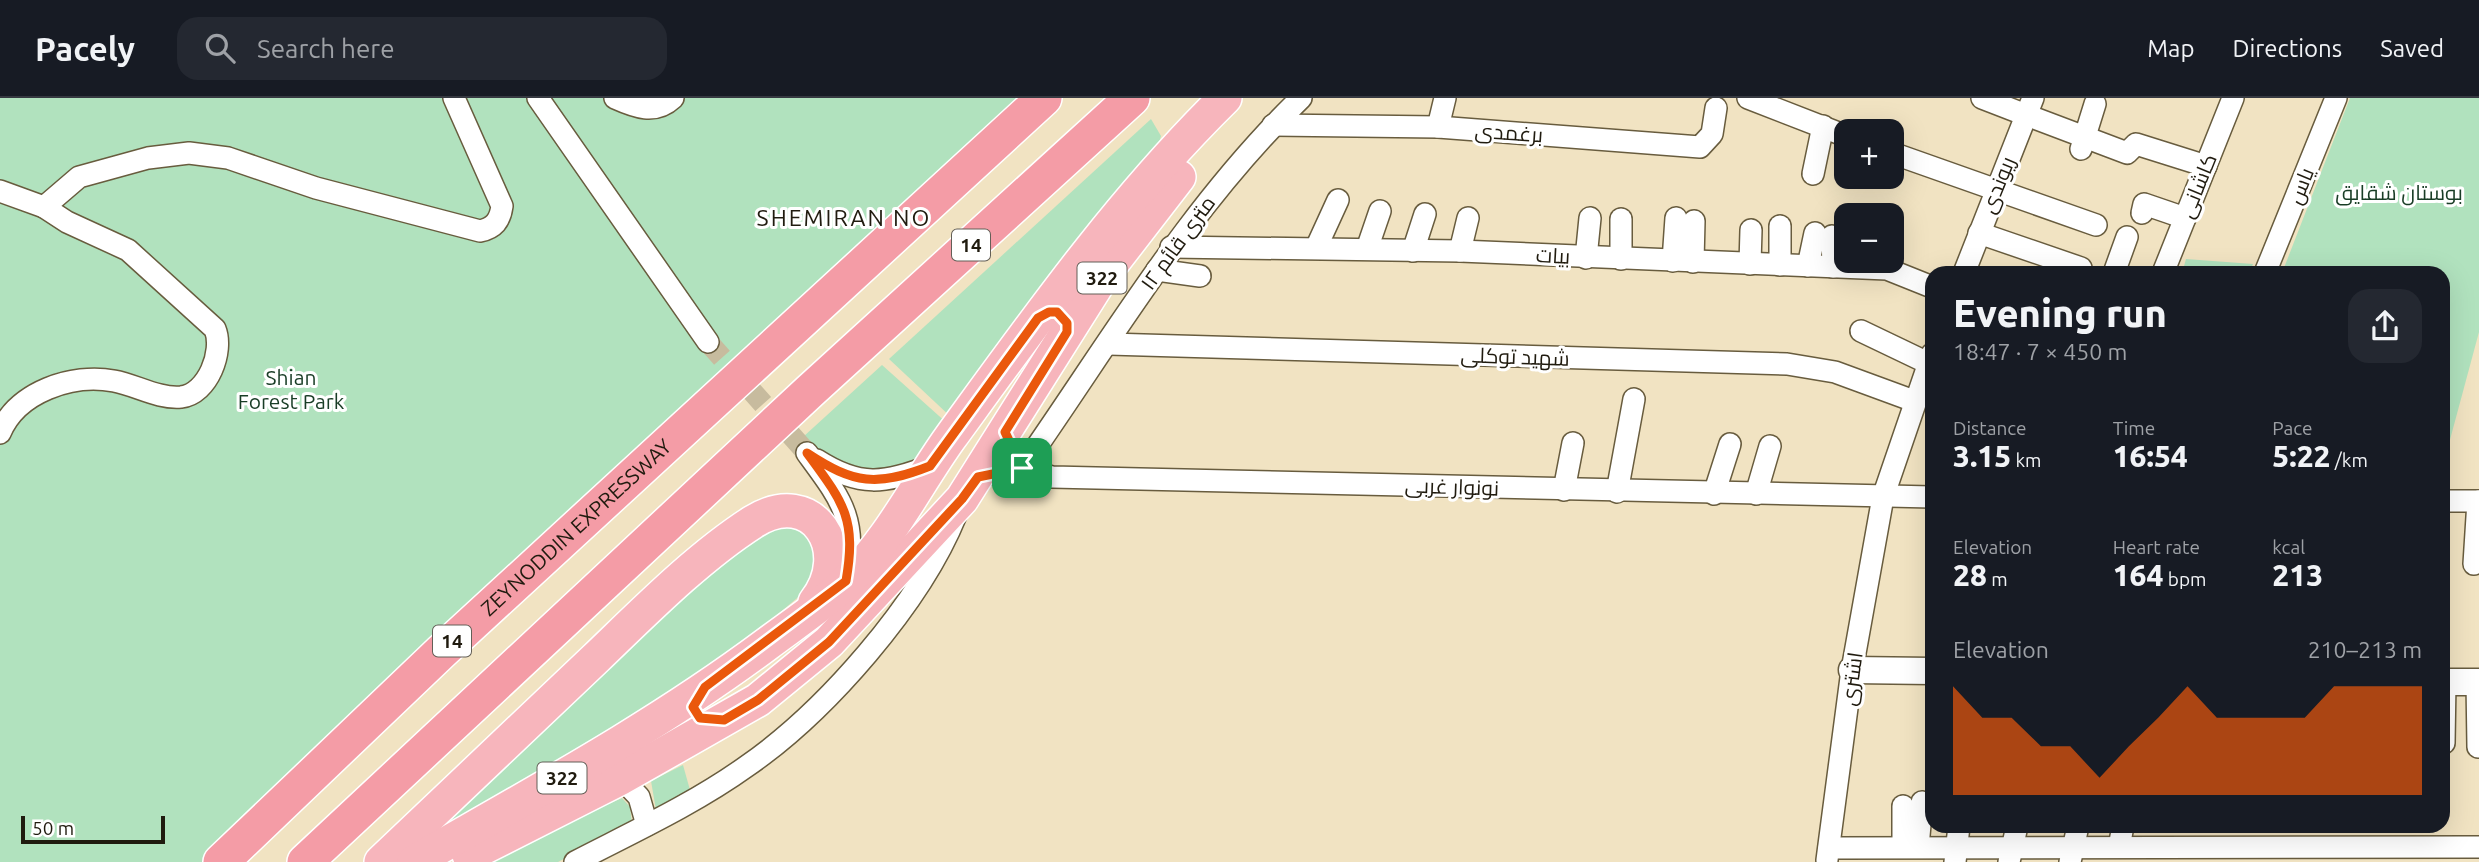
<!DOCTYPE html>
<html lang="en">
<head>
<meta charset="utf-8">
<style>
	body { margin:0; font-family:Ubuntu,Cairo,sans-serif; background:#242831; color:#f1f3f6; height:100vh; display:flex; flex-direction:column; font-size:26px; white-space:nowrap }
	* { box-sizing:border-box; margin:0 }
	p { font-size:23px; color:#9ea1a6 }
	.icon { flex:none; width:38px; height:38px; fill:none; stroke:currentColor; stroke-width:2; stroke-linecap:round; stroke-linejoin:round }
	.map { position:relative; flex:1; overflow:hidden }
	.panel { position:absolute; left:1925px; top:168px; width:525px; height:567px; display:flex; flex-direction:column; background:#171b24; border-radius:21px; box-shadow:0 7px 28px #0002 }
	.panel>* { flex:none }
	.tools { position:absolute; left:1834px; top:21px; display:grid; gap:14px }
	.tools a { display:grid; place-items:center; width:70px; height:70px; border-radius:14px; background:#171b24; box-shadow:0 7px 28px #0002; font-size:35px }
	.scale { position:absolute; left:21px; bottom:18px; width:144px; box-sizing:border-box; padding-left:7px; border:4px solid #201b0f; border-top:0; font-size:19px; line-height:24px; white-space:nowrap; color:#201b0f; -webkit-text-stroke:5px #fff; paint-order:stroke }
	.pin { position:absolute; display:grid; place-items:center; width:60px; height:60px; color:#fff; margin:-30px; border-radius:14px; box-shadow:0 4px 10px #0006 }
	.round { display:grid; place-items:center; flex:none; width:74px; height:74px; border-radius:21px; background:#242831 }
	.overview { display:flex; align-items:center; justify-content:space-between; height:119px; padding:0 28px }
	h1 { font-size:38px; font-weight:800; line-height:52px }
	.metrics { display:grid; grid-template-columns:repeat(3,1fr); gap:10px; height:119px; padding:7px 28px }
	.metrics div { display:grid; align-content:center }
	.metrics b { font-size:30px; font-weight:800 }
	.metrics small { font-size:19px; font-weight:400 }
	.metrics p { font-size:19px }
	.chart { height:196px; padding:14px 28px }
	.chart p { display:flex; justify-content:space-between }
	.chart svg { width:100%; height:126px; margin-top:7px; fill:#ea580c; opacity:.7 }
	header { display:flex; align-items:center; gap:42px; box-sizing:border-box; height:98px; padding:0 35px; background:#171b24; border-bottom:2px solid #363941 }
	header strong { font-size:33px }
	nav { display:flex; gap:38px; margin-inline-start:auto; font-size:24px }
	.search { width:490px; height:63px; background:#242831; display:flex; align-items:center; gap:18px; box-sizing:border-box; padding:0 24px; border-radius:21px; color:#9ea1a6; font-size:26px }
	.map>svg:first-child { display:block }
</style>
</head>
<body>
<header>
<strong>Pacely</strong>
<div class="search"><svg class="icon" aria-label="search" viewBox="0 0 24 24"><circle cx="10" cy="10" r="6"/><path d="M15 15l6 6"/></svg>Search here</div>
<nav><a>Map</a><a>Directions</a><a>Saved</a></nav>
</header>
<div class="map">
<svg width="2479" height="764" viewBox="0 0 2479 764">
	<rect width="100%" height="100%" fill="#f1e3c2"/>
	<g fill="#b1e2be">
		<polygon points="0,0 1054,0 228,764 0,764"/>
		<polygon points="2350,0 2479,0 2479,234 2444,364 2443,175 2282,175"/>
		<polygon points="1151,21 1161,38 1155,60 952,320 889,261"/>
		<polygon points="2186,161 2253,166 2249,175 2182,175"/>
		<path d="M882 267 948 326C936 342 922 365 902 371 868 380 825 365 803 339Z"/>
		<polygon points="809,429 822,479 725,561 397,762 759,431"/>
		<polygon points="683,667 690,692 656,712 651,683"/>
		<polygon points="622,700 630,709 632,726 558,764 476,764"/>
	</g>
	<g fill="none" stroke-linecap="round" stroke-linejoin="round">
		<polyline stroke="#c7bb9e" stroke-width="21" stroke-dasharray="21 10" stroke-linecap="butt" points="708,244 807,355"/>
		<defs>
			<g id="minor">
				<polyline points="538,0 708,244"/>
				<path d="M615 0C635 9 655 17 673 0"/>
				<polyline points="1748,0 1846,38"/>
				<polyline points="1982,0 2026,17"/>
				<polyline points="2037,21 2127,55 2136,46 2206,68"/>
				<polyline points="1273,27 1438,29 1700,49 1712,36 1716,10"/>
				<polyline points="1438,29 1445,0"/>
				<polyline points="2081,51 2095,6"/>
				<polyline points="1892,55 2096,127"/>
				<polyline points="1813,76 1823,28"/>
				<polyline points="0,93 44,109"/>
				<polyline points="2142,115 2144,106 2185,120"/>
				<polyline points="1979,135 2081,170"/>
				<polyline points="1832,138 1833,169"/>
				<polyline points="1171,149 1460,153 1887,171 1932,189"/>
				<polyline points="1316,150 1338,102"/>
				<polyline points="1367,151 1380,113"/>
				<polyline points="1413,153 1425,116"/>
				<polyline points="1460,153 1468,120"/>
				<polyline points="1586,160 1590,120"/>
				<polyline points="1621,161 1621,121"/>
				<polyline points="1673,163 1676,120"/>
				<polyline points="1693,164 1694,123"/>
				<polyline points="1750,166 1751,132"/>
				<polyline points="1780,167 1780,128"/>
				<polyline points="1808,168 1815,135"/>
				<polyline points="1157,172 1200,178"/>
				<polyline points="1964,175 2033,0"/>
				<polyline points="2114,175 2127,139"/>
				<polyline points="2163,175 2233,0"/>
				<polyline points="2265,175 2336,0"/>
				<polyline points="1861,233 1932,267"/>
				<polyline points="1109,246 1787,266 1835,274 1914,303"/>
				<path d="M0 335C17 294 72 275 114 283 136 287 158 301 181 299 208 296 224 253 215 231L128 152 67 124 44 109 79 79 148 60 189 55 228 60 316 90 480 133C494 130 500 123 502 108L454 0"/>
				<path d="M807 355C843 404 857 420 846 483"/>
				<path d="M817 362C859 389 885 386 930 368"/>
				<path d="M1022 370C1111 243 1189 108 1301 0"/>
				<polyline points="978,378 1022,370 1052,379 1932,399"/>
				<polyline points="1564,392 1573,345"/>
				<polyline points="1617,394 1634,301"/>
				<polyline points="1714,396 1730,346"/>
				<polyline points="1756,396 1770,348"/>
				<polyline points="2443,403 2479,403"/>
				<polyline points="2474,466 2478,403"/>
				<polyline points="2477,584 2478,649"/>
				<polyline points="2444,645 2445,584"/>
				<polyline points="621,680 639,699 647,727"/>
				<polyline points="1903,749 1903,708"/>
				<polyline points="1918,749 1922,704"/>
				<polyline points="2119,749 2123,728"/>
				<polyline points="1829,750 2479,749"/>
				<polyline points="1827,762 1852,572 1883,399 1932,256"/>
				<path d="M575 764C633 734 694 706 747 668 825 614 920 506 956 417"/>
				<polyline points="1955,764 1959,728"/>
				<polyline points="2009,764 2017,728"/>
				<polyline points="2070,764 2078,728"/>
			</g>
			<g id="tertiary">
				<polyline points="1852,572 1932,573"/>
				<polyline points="2443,584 2479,584"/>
			</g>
			<g id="primary">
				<polyline points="469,757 621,680 758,602 829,544 962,401 1104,176 1179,79"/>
				<path d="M381 764C453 696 525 628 596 560 644 514 697 460 753 424 813 386 855 453 815 504"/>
				<path d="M414 764C534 695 656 629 767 546 795 525 827 504 851 479 892 438 917 386 950 340 1036 222 1120 103 1225 0"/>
			</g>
			<g id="trunk">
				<path id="s1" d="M221 764 441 554 1044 0"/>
				<polyline points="305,764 810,293 1132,0"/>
			</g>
		</defs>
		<use href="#minor" stroke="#685c3e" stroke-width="24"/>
		<use href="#tertiary" stroke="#685c3e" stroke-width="29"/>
		<use href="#primary" stroke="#fff" stroke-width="36"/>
		<use href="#trunk" stroke="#fff" stroke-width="38"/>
		<use href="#minor" stroke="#fff" stroke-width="21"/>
		<use href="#tertiary" stroke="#fff" stroke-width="26"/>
		<use href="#primary" stroke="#f7b5bc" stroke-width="33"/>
		<use href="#trunk" stroke="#f49ca6" stroke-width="35"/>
	</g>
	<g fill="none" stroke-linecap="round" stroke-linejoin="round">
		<defs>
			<path id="route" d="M1049 214H1057L1067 225V234L1005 334 1022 370 978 379 962 401 829 544 758 602 724 622 700 620 693 609 705 589 846 483C857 420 843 404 807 355 854 386 877 389 930 368L1038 220Z"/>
		</defs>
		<use href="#route" stroke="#fff" stroke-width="14"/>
		<use href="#route" stroke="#ea580c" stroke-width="9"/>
	</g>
	<g text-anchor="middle" stroke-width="6" stroke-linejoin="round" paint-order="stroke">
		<g fill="#fff" stroke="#635f57" stroke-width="2">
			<rect x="952" y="131.5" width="38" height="31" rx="5"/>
			<rect x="1077.5" y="164.5" width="49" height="31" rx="5"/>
			<rect x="433" y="527.5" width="38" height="31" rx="5"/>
			<rect x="537.5" y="664.5" width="49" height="31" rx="5"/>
		</g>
		<g font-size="19" font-weight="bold" fill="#201b0f">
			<text x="971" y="154">14</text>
			<text x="1102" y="187">322</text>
			<text x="452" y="550">14</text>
			<text x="562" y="687">322</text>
		</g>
		<g font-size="21" fill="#201b0f" stroke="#fff">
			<text transform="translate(1509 35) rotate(4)" y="7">برغمدی</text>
			<text transform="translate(1998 87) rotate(-68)" y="7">ریوندی</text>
			<text transform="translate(2198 88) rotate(-68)" y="7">کاشانی</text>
			<text transform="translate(2301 88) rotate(-68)" y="7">یاس</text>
			<text transform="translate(1178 145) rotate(-54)" y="7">۱۲ متری قائم</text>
			<text transform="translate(1553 158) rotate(3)" y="7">بیات</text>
			<text transform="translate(1515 259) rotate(2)" y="7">شهید توکلی</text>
			<text transform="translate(1452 389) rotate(2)" y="7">نونوار غربی</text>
			<text dy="7" stroke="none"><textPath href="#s1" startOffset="488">ZEYNODDIN EXPRESSWAY</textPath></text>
			<text transform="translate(1852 581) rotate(-82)" y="7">اشتری</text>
		</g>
		<g font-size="21" fill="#193d26" stroke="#fff">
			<text x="2399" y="102">بوستان شقایق</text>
			<text x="291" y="287">Shian<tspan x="291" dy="24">Forest Park</tspan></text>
		</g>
		<g font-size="23" letter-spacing="2" fill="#201b0f" stroke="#fff">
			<text x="844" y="128">SHEMIRAN NO</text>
		</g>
	</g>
</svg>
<div class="tools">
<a>+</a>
<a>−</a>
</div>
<div class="scale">50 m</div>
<div class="pin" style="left:1022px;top:370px;background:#1e9e55"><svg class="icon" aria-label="arrive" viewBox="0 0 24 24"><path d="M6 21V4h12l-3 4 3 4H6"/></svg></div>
<section class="panel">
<div class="overview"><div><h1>Evening run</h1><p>18:47 · 7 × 450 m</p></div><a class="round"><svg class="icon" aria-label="share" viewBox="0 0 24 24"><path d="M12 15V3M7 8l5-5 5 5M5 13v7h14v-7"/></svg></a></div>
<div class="metrics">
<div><p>Distance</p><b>3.15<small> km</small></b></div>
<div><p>Time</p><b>16:54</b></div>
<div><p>Pace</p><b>5:22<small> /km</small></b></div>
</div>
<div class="metrics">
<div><p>Elevation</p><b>28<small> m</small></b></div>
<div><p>Heart rate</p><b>164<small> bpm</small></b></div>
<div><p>kcal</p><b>213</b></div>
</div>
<div class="chart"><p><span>Elevation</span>210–213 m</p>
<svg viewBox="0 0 160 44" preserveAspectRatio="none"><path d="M0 44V6L10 17L20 17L30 27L40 27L50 38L60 27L70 17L80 6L90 17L100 17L110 17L120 17L130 6L140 6L150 6L160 6V44z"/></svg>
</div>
</section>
</div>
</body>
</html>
